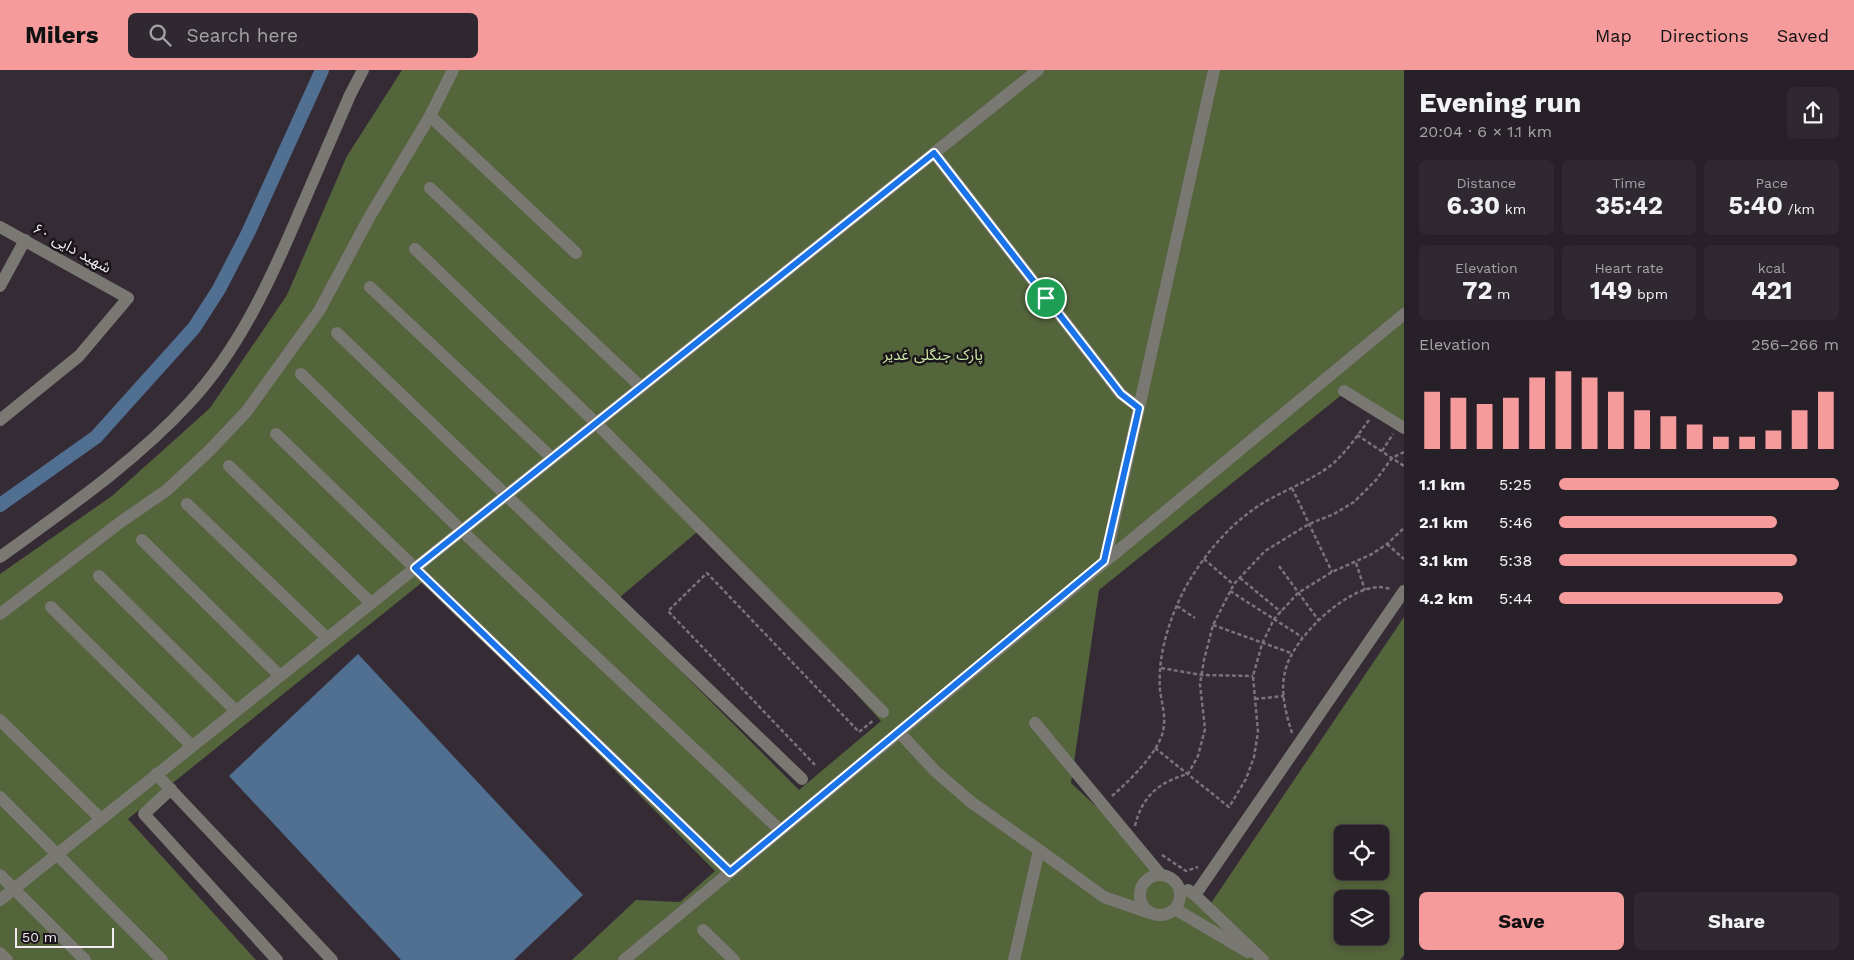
<!DOCTYPE html>
<html lang="en">
<head>
<meta charset="utf-8">
<style>
	body { margin:0; font-family:"Work Sans","Noto Sans Arabic",sans-serif; background:#302830; color:#f1f3f6; height:100vh; display:flex; flex-direction:column; font-size:19px; white-space:nowrap }
	* { box-sizing:border-box; margin:0 }
	p { font-size:16px; color:#a5a3a8 }
	.icon { flex:none; width:28px; height:28px; fill:none; stroke:currentColor; stroke-width:2; stroke-linecap:round; stroke-linejoin:round }
	.map { position:relative; flex:1; overflow:hidden }
	.side { display:flex; flex-direction:column; background:#282028; width:450px }
	.side>* { flex:none }
	.controls { position:absolute; left:1334px; top:755px; display:grid; gap:10px }
	.controls a { display:grid; place-items:center; width:55px; height:55px; border-radius:8px; background:#282028; box-shadow:0 2px 8px #0003,0 0 0 1px #443e45; font-size:25px }
	.scale { position:absolute; left:15px; bottom:12px; width:99px; box-sizing:border-box; padding-left:5px; border:2px solid #f2ebf2; border-top:0; font-size:14px; line-height:18px; white-space:nowrap; color:#f2ebf2; -webkit-text-stroke:4px #1a151a; paint-order:stroke }
	.pin { position:absolute; display:grid; place-items:center; width:42px; height:42px; color:#fff; margin:-21px; border:2px solid #fff; border-radius:50%; box-shadow:0 1px 5px #0007 }
	.round { display:grid; place-items:center; flex:none; width:52px; height:52px; border-radius:8px; background:#302830 }
	.head { display:flex; align-items:center; justify-content:space-between; height:85px; padding:0 15px }
	h1 { font-size:28px; font-weight:700; line-height:38px }
	.metrics { display:grid; grid-template-columns:repeat(3,1fr); gap:8px; height:85px; padding:5px 15px }
	.metrics div { display:grid; align-content:center; border-radius:8px; background:#302830; text-align:center }
	.metrics b { font-size:25px; font-weight:700 }
	.metrics small { font-size:14px; font-weight:400 }
	.metrics p { font-size:14px }
	.chart { height:140px; padding:10px 15px }
	.chart p { display:flex; justify-content:space-between }
	.chart svg { width:100%; height:90px; margin-top:5px; stroke:#f59b9c; stroke-width:6 }
	.primary-button { display:flex; gap:10px; margin-top:auto; padding:10px 15px }
	.primary-button a { flex:1; height:58px; border-radius:8px; background:#f59b9c; color:#111; font-size:20px; font-weight:700; line-height:58px; text-align:center }
	.primary-button a+a { background:#302830; color:#f1f3f6 }
	ul { padding:0 15px; list-style:none; font-size:16px }
	li { display:grid; grid-template-columns:80px 60px 1fr; align-items:center; height:38px }
	li i { height:12px; border-radius:6px; background:#f59b9c }
	header { display:flex; align-items:center; gap:30px; box-sizing:border-box; height:70px; padding:0 25px; background:#f59b9c; color:#111 }
	header strong { font-size:24px }
	nav { display:flex; gap:28px; margin-inline-start:auto; font-size:18px }
	.search { width:350px; height:45px; background:#302830; display:flex; align-items:center; gap:12px; box-sizing:border-box; padding:0 18px; border-radius:8px; color:#a5a3a8; font-size:19px }
	main { display:flex; flex:1; min-height:0 }
	.map>svg:first-child { display:block }
</style>
</head>
<body>
<header>
<strong>Milers</strong>
<div class="search"><svg class="icon" aria-label="search" viewBox="0 0 24 24"><circle cx="10" cy="10" r="6"/><path d="M15 15l6 6"/></svg>Search here</div>
<nav><a>Map</a><a>Directions</a><a>Saved</a></nav>
</header>
<main>
<div class="map">
<svg width="1404" height="890" viewBox="0 0 1404 890">
	<rect width="100%" height="100%" fill="#352b35"/>
	<path fill="#54643b" fill-rule="evenodd" d="M402 0H1404V360L1344 323 1099 520 1071 713 1207 839 1404 547V885L1400 890H572L636 830 680 832 715 801 425 510 128 749 256 890H0V504L112 426 210 338 287 225 347 86ZM703 457 881 651 799 720 613 533ZM1342 764H1380V801H1342ZM1342 829H1380V866H1342Z"/>
	<polygon fill="#506f91" points="358,584 583,825 514,890 401,890 229,706"/>
	<g fill="none" stroke-linecap="round" stroke-linejoin="round">
		<polyline stroke="#506f91" stroke-width="14" points="0,435 96,367 194,258 219,219 248,163 322,0"/>
		<g stroke="#7b727b" stroke-width="2.5" stroke-dasharray="4 2.5" stroke-linecap="butt">
			<polyline points="1357,365 1404,396"/>
			<polyline points="1382,381 1393,364"/>
			<polyline points="1292,418 1332,502"/>
			<polyline points="1387,474 1404,489"/>
			<polyline points="1204,489 1233,514"/>
			<polyline points="1356,493 1365,520"/>
			<polyline points="1279,496 1319,551"/>
			<polyline points="1240,508 1281,542"/>
			<polyline points="1230,521 1302,567"/>
			<polyline points="1177,536 1195,548"/>
			<polyline points="1213,555 1291,583"/>
			<polyline points="1161,598 1202,605 1253,606"/>
			<polyline points="1255,629 1284,626"/>
			<path d="M1292 663C1286 644 1280 622 1285 602 1291 570 1345 517 1380 517 1383 517 1387 518 1391 519"/>
			<polyline points="1155,678 1229,737 1246,709 1254,687 1258,662 1253,606 1262,574 1274,549 1298,523 1332,502 1372,484 1387,474 1404,458"/>
			<polyline points="815,695 668,541 707,503 859,662 874,650"/>
			<path d="M1112 726C1129 711 1154 687 1162 665 1167 649 1162 635 1160 620 1157 583 1172 539 1191 508 1211 476 1237 447 1270 429 1290 418 1311 410 1330 396 1346 383 1357 366 1369 350"/>
			<path d="M1135 756C1142 726 1159 712 1188 704L1198 686 1205 659 1200 614 1204 590 1213 555 1234 514 1265 481 1309 454 1334 444 1354 432 1376 410 1392 388 1404 382"/>
			<polyline points="1162,785 1186,801 1198,797"/>
		</g>
		<g stroke="#7a7872" stroke-width="12">
			<polyline points="430,46 576,183"/>
			<polyline points="934,83 1121,324 1139,337"/>
			<polyline points="430,118 641,317"/>
			<polyline points="0,157 128,228 79,286 0,350"/>
			<polyline points="415,179 596,353 883,642"/>
			<polyline points="0,216 25,170"/>
			<polyline points="370,217 552,388"/>
			<polyline points="337,263 802,709"/>
			<polyline points="301,304 462,461 780,760"/>
			<polyline points="1344,321 1404,358"/>
			<polyline points="276,364 730,802"/>
			<polyline points="229,396 371,533"/>
			<polyline points="187,434 327,568"/>
			<polyline points="142,470 280,606"/>
			<path d="M0 487C66 439 134 393 190 332 239 279 271 209 299 143 316 104 333 65 350 25L363 0"/>
			<polyline points="1105,491 1214,0"/>
			<polyline points="99,506 236,641"/>
			<polyline points="51,537 192,676"/>
			<polyline points="0,544 122,451 167,420 209,381 246,342 319,241 370,146 430,46 453,0"/>
			<polyline points="0,650 101,749"/>
			<polyline points="1035,653 1161,805"/>
			<polyline points="899,662 935,701 971,732 1039,780 1104,827 1150,843"/>
			<polyline points="156,704 332,890"/>
			<polyline points="171,719 144,744 277,890"/>
			<polyline points="0,727 162,890"/>
			<circle cx="1160" cy="825" r="20"/>
			<polyline points="0,805 85,890"/>
			<polyline points="1188,820 1195,825 1263,890"/>
			<polyline points="1195,825 1404,521"/>
			<polyline points="0,830 1038,0"/>
			<polyline points="1175,839 1248,882"/>
			<polyline points="703,860 734,890"/>
			<polyline points="0,883 7,890"/>
			<polyline points="624,890 1404,244"/>
			<polyline points="1014,890 1039,780"/>
		</g>
	</g>
	<g fill="none" stroke-linecap="round" stroke-linejoin="round">
		<defs>
			<polygon id="route" points="934,83 1121,324 1139,338 1104,491 730,802 415,498"/>
		</defs>
		<use href="#route" stroke="#fff" stroke-width="10"/>
		<use href="#route" stroke="#1a73e8" stroke-width="6"/>
	</g>
	<g text-anchor="middle" stroke-width="5" stroke-linejoin="round" paint-order="stroke">
		<g font-size="15" fill="#f2ebf2" stroke="#1a151a">
			<text transform="translate(72 178) rotate(29)" y="5">شهید دایی ۶۰</text>
		</g>
		<g font-size="15" fill="#cdeaa5" stroke="#1a151a">
			<text x="933" y="290">پارک جنگلی غدیر</text>
		</g>
	</g>
</svg>
<div class="controls">
<a><svg class="icon" aria-label="locate" viewBox="0 0 24 24"><circle cx="12" cy="12" r="6"/><path d="M12 2v4M12 18v4M2 12h4M18 12h4"/></svg></a>
<a><svg class="icon" aria-label="layers" viewBox="0 0 24 24"><path d="M12 4l9 5-9 5-9-5zM3 14l9 5 9-5"/></svg></a>
</div>
<div class="scale">50 m</div>
<div class="pin" style="left:1046px;top:228px;background:#1e9e55"><svg class="icon" aria-label="arrive" viewBox="0 0 24 24"><path d="M6 21V4h12l-3 4 3 4H6"/></svg></div>
</div>
<section class="side">
<div class="head"><div><h1>Evening run</h1><p>20:04 · 6 × 1.1 km</p></div><a class="round"><svg class="icon" aria-label="share" viewBox="0 0 24 24"><path d="M12 15V3M7 8l5-5 5 5M5 13v7h14v-7"/></svg></a></div>
<div class="metrics">
<div><p>Distance</p><b>6.30<small> km</small></b></div>
<div><p>Time</p><b>35:42</b></div>
<div><p>Pace</p><b>5:40<small> /km</small></b></div>
</div>
<div class="metrics">
<div><p>Elevation</p><b>72<small> m</small></b></div>
<div><p>Heart rate</p><b>149<small> bpm</small></b></div>
<div><p>kcal</p><b>421</b></div>
</div>
<div class="chart"><p><span>Elevation</span>256–266 m</p>
<svg viewBox="0 0 160 44" preserveAspectRatio="none"><path d="M5 44V16M15 44V19M25 44V22M35 44V19M45 44V9M55 44V6M65 44V9M75 44V16M85 44V25M95 44V28M105 44V32M115 44V38M125 44V38M135 44V35M145 44V25M155 44V16"/></svg>
</div>
<ul>
<li><b>1.1 km</b>5:25<i style="width:100%"></i></li>
<li><b>2.1 km</b>5:46<i style="width:78%"></i></li>
<li><b>3.1 km</b>5:38<i style="width:85%"></i></li>
<li><b>4.2 km</b>5:44<i style="width:80%"></i></li>
</ul>
<div class="primary-button"><a>Save</a><a>Share</a></div>
</section>
</main>
</body>
</html>
